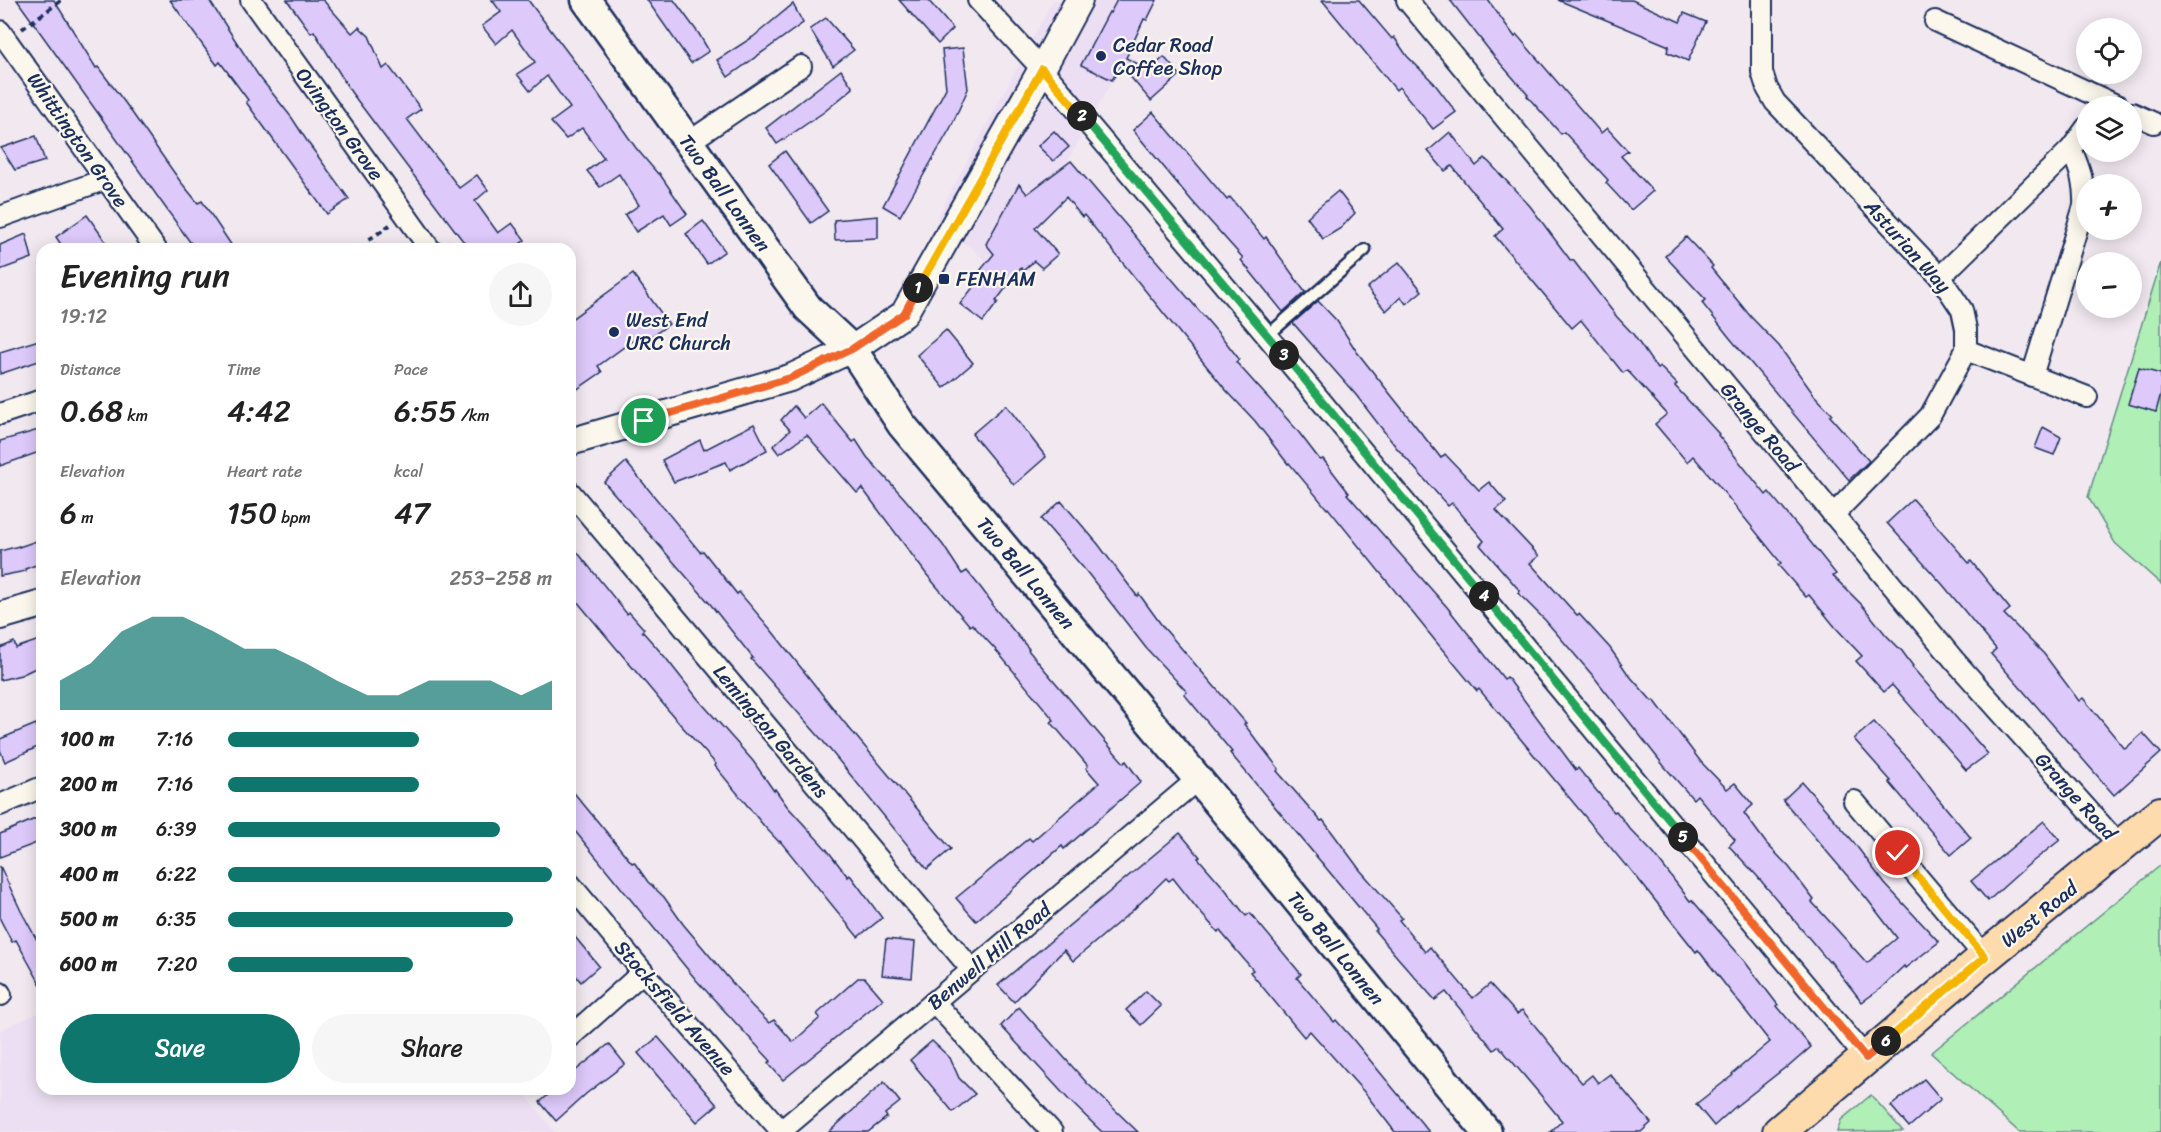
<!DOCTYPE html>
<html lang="en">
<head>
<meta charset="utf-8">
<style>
	body { margin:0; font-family:Sriracha,sans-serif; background:#f6f6f6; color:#222; height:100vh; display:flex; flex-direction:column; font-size:22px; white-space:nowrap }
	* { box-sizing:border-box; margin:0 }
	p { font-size:20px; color:#767676 }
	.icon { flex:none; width:33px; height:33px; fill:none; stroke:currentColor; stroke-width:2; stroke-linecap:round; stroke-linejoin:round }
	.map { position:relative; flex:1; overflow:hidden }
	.drawer { position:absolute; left:36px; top:243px; width:540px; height:852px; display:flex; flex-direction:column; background:#fff; border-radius:18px; box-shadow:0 3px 15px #0003 }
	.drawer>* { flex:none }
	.buttons { position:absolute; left:2076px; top:18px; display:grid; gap:12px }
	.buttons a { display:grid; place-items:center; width:66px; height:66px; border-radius:50%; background:#fff; box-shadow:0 3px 15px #0003; font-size:30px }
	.pin { position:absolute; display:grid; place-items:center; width:51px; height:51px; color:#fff; margin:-26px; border:3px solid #fff; border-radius:50%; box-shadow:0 2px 6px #0007 }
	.km { position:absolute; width:30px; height:30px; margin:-15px; border-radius:50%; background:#222; color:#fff; font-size:16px; line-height:30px; text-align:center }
	.round { display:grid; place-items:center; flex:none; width:63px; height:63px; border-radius:32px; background:#f6f6f6 }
	.head { display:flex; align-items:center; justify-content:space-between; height:102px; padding:0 24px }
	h1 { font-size:33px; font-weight:600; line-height:45px }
	.figures { display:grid; grid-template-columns:repeat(3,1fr); gap:9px; height:102px; padding:6px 24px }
	.figures div { display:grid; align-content:center }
	.figures b { font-size:30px; font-weight:600 }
	.figures small { font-size:16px; font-weight:400 }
	.figures p { font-size:16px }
	.chart { height:168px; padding:12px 24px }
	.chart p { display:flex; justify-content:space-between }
	.chart svg { width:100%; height:108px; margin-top:6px; fill:#0f766e; opacity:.7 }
	.action { display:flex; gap:12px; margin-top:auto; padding:12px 24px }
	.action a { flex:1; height:69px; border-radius:36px; background:#0f766e; color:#fff; font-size:24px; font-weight:600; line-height:69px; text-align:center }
	.action a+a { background:#f6f6f6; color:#222 }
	ul { padding:0 24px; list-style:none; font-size:20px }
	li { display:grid; grid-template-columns:96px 72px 1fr; align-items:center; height:45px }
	li i { height:15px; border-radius:8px; background:#0f766e }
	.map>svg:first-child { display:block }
</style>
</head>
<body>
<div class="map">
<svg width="2161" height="1132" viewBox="0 0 2161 1132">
	<rect width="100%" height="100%" fill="#f2e9f0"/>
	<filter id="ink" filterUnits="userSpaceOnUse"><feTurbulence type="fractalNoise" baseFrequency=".0167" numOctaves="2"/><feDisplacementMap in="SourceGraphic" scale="12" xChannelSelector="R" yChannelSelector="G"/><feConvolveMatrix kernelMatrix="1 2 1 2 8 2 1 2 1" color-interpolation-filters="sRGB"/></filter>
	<g filter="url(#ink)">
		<g fill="#ecdff3">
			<polygon points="1053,0 1157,0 1004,276 936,219"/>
			<polygon points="42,1011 42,1089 517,1089 523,1092 555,1132 0,1132 0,1030"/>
		</g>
		<g fill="#b0efb6" stroke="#668f8a" stroke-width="1.5">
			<polygon points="2161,262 2161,584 2115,543 2088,497"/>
			<polygon points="2161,865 2161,1132 2019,1132 1931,1053"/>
			<polygon points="1871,1095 1903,1131 1837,1132 1841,1120"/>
		</g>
		<g fill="#ddc9fa" stroke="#1b2f5e" stroke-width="1.5">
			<polygon points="17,0 54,0 96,68 98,67 126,104 180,181 198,203 202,201 234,249 195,249"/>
			<polygon points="170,0 209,0 258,75 292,118 309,144 349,199 327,214 246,102 248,100 220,62 217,65"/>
			<polygon points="287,0 323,0 352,33 359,27 369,36 383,69 388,65 421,109 407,119 451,177 459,188 477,175 488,190 475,201 498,233 512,223 525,240 513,249 469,249 351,92 314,31 311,33"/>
			<polygon points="492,0 528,0 587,78 636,148 658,174 659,173 687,214 671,225 664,214 636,232 625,215 639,205 619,174 600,187 587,171 604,158 582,128 566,139 551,122 570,108 547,76 530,91 517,74 535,62 512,30 496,44 482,26 501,12"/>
			<polygon points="647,0 674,0 699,34 709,51 691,63"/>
			<polygon points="899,0 928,0 953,29 938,44"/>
			<polygon points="1117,0 1157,0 1147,20 1144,19 1126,58 1150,70 1164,57 1180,75 1151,101 1121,66 1112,80 1081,65 1109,12 1110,13"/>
			<polygon points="1322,0 1359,0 1392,39 1394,37 1407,56 1434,83 1456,112 1433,129 1399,87 1396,90"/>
			<polygon points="1450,0 1488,0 1515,37 1517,35 1601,133 1607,128 1628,151 1621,156 1653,191 1631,210 1606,183 1608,180 1564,132 1561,134 1527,96 1528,95 1493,55"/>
			<polygon points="1558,0 1632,0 1680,22 1684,13 1706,22 1688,61 1667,52 1669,46"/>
			<polygon points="793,4 803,23 728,77 717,60 753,37"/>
			<polygon points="826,18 854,50 833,66 810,29"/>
			<polygon points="963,48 968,89 951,127 900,216 883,206 946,88 942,50"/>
			<polygon points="841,70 853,88 824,112 777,144 766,128"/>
			<polygon points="1153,112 1227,200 1230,197 1264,239 1266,237 1305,292 1283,312 1241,260 1243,258 1192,201 1133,130"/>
			<polygon points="1054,131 1069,147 1053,161 1038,146"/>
			<polygon points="1450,132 1476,166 1485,158 1530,206 1571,261 1573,260 1617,317 1633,334 1657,369 1660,367 1677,384 1675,386 1719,434 1718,435 1766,495 1769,492 1808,539 1836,574 1833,576 1862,605 1886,635 1902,651 1913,666 1912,667 1988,754 1966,770 1892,685 1884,692 1856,661 1862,656 1836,628 1809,595 1806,597 1778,565 1781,563 1718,485 1693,456 1687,462 1655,424 1667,414 1627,370 1623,373 1581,320 1572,328 1495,236 1503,229 1476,196 1452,166 1445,171 1428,151"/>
			<polygon points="36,136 45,161 15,170 1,148"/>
			<polygon points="785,151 828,211 811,223 769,164"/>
			<polygon points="1071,161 1225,341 1239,359 1236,362 1297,430 1320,460 1323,459 1349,493 1347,494 1447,607 1504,679 1507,677 1576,770 1578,768 1614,812 1616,811 1630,829 1654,854 1690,901 1692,900 1742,958 1778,1005 1777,1006 1811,1047 1787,1068 1786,1067 1735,1107 1714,1126 1696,1104 1733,1075 1732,1074 1770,1042 1698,950 1696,952 1627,865 1626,866 1479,689 1477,691 1437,643 1328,508 1327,509 1289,463 1288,464 1255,421 1225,389 1084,215 1082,217 1066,197 1035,228 1058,254 1042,268 1034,261 1023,271 1021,268 996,301 998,302 983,322 960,304 978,281 974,278 994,254 986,244 1019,184 1027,194"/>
			<polygon points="1338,191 1355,213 1341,228 1323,239 1307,217"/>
			<polygon points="87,215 111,249 64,249 56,237"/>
			<polygon points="878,216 878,238 835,240 834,220"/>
			<polygon points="703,221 725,251 707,264 686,234"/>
			<polygon points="26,234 32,258 0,270 0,245"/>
			<polygon points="1686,237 1713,266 1711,268 1751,317 1779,346 1814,395 1832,414 1830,416 1869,461 1849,480 1729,337 1702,303 1706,300 1665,256"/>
			<polygon points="1399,262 1422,291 1406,304 1401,297 1386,311 1367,288"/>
			<polygon points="633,274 669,324 640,345 635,339 598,366 602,372 570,394 570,320"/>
			<polygon points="1318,301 1337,321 1357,352 1441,458 1445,454 1479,490 1489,482 1506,502 1496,510 1539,556 1530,563 1577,615 1579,614 1610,648 1628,674 1652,701 1654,700 1701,762 1727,789 1735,783 1753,805 1744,813 1766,843 1789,867 1814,900 1812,902 1867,963 1897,938 1867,899 1783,800 1802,782 1852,840 1885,884 1939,942 1905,968 1904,966 1880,989 1862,1002 1830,961 1829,962 1757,876 1729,846 1735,840 1697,795 1693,799 1664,766 1594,677 1545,620 1518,593 1520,591 1480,545 1484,541 1452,503 1448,506 1396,447 1356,395 1293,323"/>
			<polygon points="946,330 973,363 944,388 917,355"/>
			<polygon points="42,339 42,360 0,374 0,352"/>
			<polygon points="2139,368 2161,374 2161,393 2156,412 2128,404"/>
			<polygon points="821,403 853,442 856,440 867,457 905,499 943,545 962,574 967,571 981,588 993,604 992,605 1029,649 1028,650 1110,747 1124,763 1126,761 1141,782 1064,849 1062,846 976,921 956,898 1029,838 1032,841 1099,783 1086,768 1088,766 1051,722 1054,720 995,649 972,624 970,626 927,575 862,488 857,493 807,435 779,454 773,446 790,430 781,420 794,406 804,418"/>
			<polygon points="1006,405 1046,457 1014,485 972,434"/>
			<polygon points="754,424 767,450 730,470 726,462 674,482 662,460 700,440 704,450"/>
			<polygon points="2043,427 2061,437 2054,455 2035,448"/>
			<polygon points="42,429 42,451 0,466 0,441"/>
			<polygon points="626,462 700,552 703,551 737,594 739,592 772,631 844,722 951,849 927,869 822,740 751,659 753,658 711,605 604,482"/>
			<polygon points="1913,499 1969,563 1971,561 2010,609 2004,614 2044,654 2079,701 2083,698 2125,749 2143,733 2161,753 2114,795 1991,654 1996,649 1943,585 1887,523"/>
			<polygon points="1061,501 1098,544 1137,596 1139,594 1163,627 1246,723 1244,724 1279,769 1277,771 1321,821 1323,820 1360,870 1402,918 1399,920 1425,952 1430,947 1473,998 1490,984 1517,1014 1522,1010 1582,1083 1592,1075 1598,1083 1610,1074 1651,1123 1641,1132 1550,1132 1562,1121 1538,1092 1499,1046 1494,1050 1446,992 1435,1000 1398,958 1375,931 1377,929 1230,753 1232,752 1184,694 1187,692 1146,648 1086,571 1041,519"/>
			<polygon points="42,539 42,563 25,569 26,571 0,576 0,551 19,546 19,547"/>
			<polygon points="570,543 627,614 629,612 644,629 642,631 665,657 698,699 753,761 774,791 775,789 787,806 828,851 848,877 850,875 882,918 858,937 780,841 779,842 764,826 715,766 716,764 679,723 570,593"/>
			<polygon points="42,639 42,665 21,675 0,680 0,648 14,642 16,648"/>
			<polygon points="1874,722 1911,762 1936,796 1971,838 1951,855 1889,782 1891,781 1854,739"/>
			<polygon points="36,724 42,738 42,745 5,762 0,750 0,739"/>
			<polygon points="570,788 632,863 634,862 648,882 664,897 683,924 751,1005 769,1023 774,1020 793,1042 820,1018 817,1014 858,978 865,978 883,999 783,1080 768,1063 771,1061 697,981 570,825"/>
			<polygon points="42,816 42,841 0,857 0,834"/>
			<polygon points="2044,821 2060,840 2027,866 1988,901 1971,881"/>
			<polygon points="1180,833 1200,857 1198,858 1225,889 1246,916 1250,913 1301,974 1297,978 1334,1022 1336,1020 1351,1037 1429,1132 1395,1132 1365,1093 1310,1031 1304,1037 1250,972 1253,970 1220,931 1218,932 1199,911 1173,878 1169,881 1166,878 1132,911 1073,961 1064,950 1014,1002 998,985"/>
			<polygon points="0,866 21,911 37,940 42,937 42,987 16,940 12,942 0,919"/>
			<polygon points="570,931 599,966 581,982 570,969"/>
			<polygon points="886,939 915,942 912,978 882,975"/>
			<polygon points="1146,991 1161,1006 1141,1025 1126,1010"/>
			<polygon points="1019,1007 1087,1083 1138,1132 1102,1132 1069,1100 1001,1026"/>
			<polygon points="658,1037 717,1105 697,1122 638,1053"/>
			<polygon points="932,1041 950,1058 959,1078 975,1094 953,1112 910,1060"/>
			<polygon points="609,1044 625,1064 587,1093 556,1121 540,1102 555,1089 570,1089 570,1075"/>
			<polygon points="1924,1079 1941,1099 1909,1127 1891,1106"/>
			<polygon points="884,1082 900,1102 885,1114 887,1117 868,1132 829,1132"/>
		</g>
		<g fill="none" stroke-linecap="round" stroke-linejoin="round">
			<defs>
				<polyline id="service" points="1267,336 1365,250"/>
				<g id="minor">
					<polyline points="251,0 430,249"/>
					<polyline points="978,0 1042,69 1267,336 1866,1058"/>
					<polyline points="1407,0 1954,660 2121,847"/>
					<polyline points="1762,0 1762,72 1767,88 1775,102 1940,277 1962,310 1966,329 1966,350 1930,416 1833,515"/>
					<polyline points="1935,21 2118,106"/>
					<polyline points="0,31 156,249"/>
					<polyline points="2132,113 2154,123"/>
					<polyline points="689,142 801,66"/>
					<polyline points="0,217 106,179"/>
					<polyline points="1940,277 2071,149 2086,128"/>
					<polyline points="1966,350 2087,397"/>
					<path d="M2032 376 2084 206C2085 184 2080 169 2071 149"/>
					<polyline points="0,414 42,400"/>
					<polyline points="570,492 972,970"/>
					<polyline points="1854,801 1985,957"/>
					<polyline points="0,805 42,787"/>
					<polyline points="570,884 643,972 781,1131"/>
					<polyline points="0,993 1,995"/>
					<polyline points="934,1002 1052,1132"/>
					<polyline points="570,1037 643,972"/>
					<polyline points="780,1132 1198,779"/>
				</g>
				<g id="tertiary">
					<polyline points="570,442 790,378 852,349 904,314 1042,69 1079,0"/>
					<polyline points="0,616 42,604"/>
				</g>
				<polyline id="secondary" points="586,0 808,308 852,349 902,425 1198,779 1487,1132"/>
				<polyline id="primary" points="1779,1132 1985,957 2161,813"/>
			</defs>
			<use href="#service" stroke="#1b2f5e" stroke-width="15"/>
			<use href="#minor" stroke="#1b2f5e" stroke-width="24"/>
			<use href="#tertiary" stroke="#1b2f5e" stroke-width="30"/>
			<use href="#secondary" stroke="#1b2f5e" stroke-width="33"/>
			<use href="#primary" stroke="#1b2f5e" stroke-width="36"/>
			<g stroke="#1b2f5e" stroke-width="4" stroke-dasharray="6 4.5" stroke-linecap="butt">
				<polyline points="22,29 62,0"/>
				<polyline points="377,249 370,239 390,225"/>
			</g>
			<use href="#service" stroke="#fbf7ec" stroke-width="10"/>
			<use href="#minor" stroke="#fbf7ec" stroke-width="20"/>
			<use href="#tertiary" stroke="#fbf7ec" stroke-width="26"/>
			<use href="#secondary" stroke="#fbf7ec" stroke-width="28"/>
			<use href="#primary" stroke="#fedbac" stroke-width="32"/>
		</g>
	</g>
	<g fill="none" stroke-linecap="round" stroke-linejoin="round" filter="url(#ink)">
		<defs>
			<polyline id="split-1" points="644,421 790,378 852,349 904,314 918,288"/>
			<polyline id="split-2" points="918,288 1042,69 1082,116"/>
			<polyline id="split-3" points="1082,116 1284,355"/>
			<polyline id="split-4" points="1284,355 1484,596"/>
			<polyline id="split-5" points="1484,596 1683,837"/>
			<polyline id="split-6" points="1683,837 1866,1058 1886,1041"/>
			<polyline id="split-7" points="1886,1041 1985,957 1898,853"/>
		</defs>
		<use href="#split-1" stroke="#fff" stroke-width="12"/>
		<use href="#split-2" stroke="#fff" stroke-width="12"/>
		<use href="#split-3" stroke="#fff" stroke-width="12"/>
		<use href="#split-4" stroke="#fff" stroke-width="12"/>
		<use href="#split-5" stroke="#fff" stroke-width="12"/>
		<use href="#split-6" stroke="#fff" stroke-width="12"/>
		<use href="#split-7" stroke="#fff" stroke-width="12"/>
		<use href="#split-1" stroke="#f0652b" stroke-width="8"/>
		<use href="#split-2" stroke="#f5b400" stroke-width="8"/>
		<use href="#split-3" stroke="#22a559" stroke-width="8"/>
		<use href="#split-4" stroke="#22a559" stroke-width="8"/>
		<use href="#split-5" stroke="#22a559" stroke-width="8"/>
		<use href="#split-6" stroke="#f0652b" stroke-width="8"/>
		<use href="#split-7" stroke="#f5b400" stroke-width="8"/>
	</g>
	<g fill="#1b2f5e" stroke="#fbf7ec" stroke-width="2">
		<circle cx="1101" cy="56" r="6"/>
		<rect x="938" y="273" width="12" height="12" rx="3"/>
		<circle cx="614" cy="332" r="6"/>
	</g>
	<g text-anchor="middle" stroke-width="4.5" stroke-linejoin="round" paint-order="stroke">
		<g font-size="20" fill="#1b2f5e" stroke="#fbf7ec" text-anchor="start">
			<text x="1113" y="52">Cedar Road<tspan x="1113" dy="23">Coffee Shop</tspan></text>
			<text x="956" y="286">FENHAM</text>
			<text x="626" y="327">West End<tspan x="626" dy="23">URC Church</tspan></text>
		</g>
		<g font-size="20" fill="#1b2f5e" stroke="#fbf7ec">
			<text transform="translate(340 124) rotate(54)" y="7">Ovington Grove</text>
			<text transform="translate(78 140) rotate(55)" y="7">Whittington Grove</text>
			<text transform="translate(725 193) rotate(54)" y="7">Two Ball Lonnen</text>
			<text transform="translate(1908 246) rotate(48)" y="7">Asturian Way</text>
			<text transform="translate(1760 427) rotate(50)" y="7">Grange Road</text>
			<text transform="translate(1026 573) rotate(50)" y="7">Two Ball Lonnen</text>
			<text transform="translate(771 731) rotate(50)" y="7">Lemington Gardens</text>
			<text transform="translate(2076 796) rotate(48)" y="7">Grange Road</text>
			<text transform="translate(2039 914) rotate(-39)" y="7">West Road</text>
			<text transform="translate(1336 948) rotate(51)" y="7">Two Ball Lonnen</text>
			<text transform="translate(989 956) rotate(-40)" y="7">Benwell Hill Road</text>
			<text transform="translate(675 1008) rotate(49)" y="7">Stocksfield Avenue</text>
		</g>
	</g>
</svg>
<div class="buttons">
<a><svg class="icon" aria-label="locate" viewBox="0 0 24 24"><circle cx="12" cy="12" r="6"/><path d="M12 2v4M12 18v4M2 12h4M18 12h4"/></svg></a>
<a><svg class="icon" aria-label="layers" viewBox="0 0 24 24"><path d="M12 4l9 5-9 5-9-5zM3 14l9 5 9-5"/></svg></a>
<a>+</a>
<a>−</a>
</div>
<div class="pin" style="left:644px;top:421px;background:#1e9e55"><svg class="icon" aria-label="arrive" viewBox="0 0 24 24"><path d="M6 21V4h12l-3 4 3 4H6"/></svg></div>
<div class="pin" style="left:1898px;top:853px;background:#d93025"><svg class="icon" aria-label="check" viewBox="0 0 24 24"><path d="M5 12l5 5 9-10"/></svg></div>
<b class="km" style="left:918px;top:288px">1</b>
<b class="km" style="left:1082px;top:116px">2</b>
<b class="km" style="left:1284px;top:355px">3</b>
<b class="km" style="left:1484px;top:596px">4</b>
<b class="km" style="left:1683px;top:837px">5</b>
<b class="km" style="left:1886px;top:1041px">6</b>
<section class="drawer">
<div class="head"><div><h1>Evening run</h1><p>19:12</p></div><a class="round"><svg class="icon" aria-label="share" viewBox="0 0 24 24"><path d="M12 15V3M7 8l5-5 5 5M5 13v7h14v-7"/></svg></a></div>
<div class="figures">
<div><p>Distance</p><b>0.68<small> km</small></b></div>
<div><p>Time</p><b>4:42</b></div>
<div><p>Pace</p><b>6:55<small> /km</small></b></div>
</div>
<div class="figures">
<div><p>Elevation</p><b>6<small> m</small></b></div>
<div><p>Heart rate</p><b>150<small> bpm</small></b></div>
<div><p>kcal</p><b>47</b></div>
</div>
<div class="chart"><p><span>Elevation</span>253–258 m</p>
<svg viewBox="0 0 160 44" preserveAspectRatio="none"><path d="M0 44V32L10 25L20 12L30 6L40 6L50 12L60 19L70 19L80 25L90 32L100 38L110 38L120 32L130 32L140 32L150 38L160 32V44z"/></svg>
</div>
<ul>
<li><b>100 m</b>7:16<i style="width:59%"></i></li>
<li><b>200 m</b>7:16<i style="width:59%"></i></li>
<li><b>300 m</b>6:39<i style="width:84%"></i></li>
<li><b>400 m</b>6:22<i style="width:100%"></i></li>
<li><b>500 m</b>6:35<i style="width:88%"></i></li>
<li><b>600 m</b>7:20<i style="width:57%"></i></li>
</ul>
<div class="action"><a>Save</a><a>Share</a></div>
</section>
</div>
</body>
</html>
